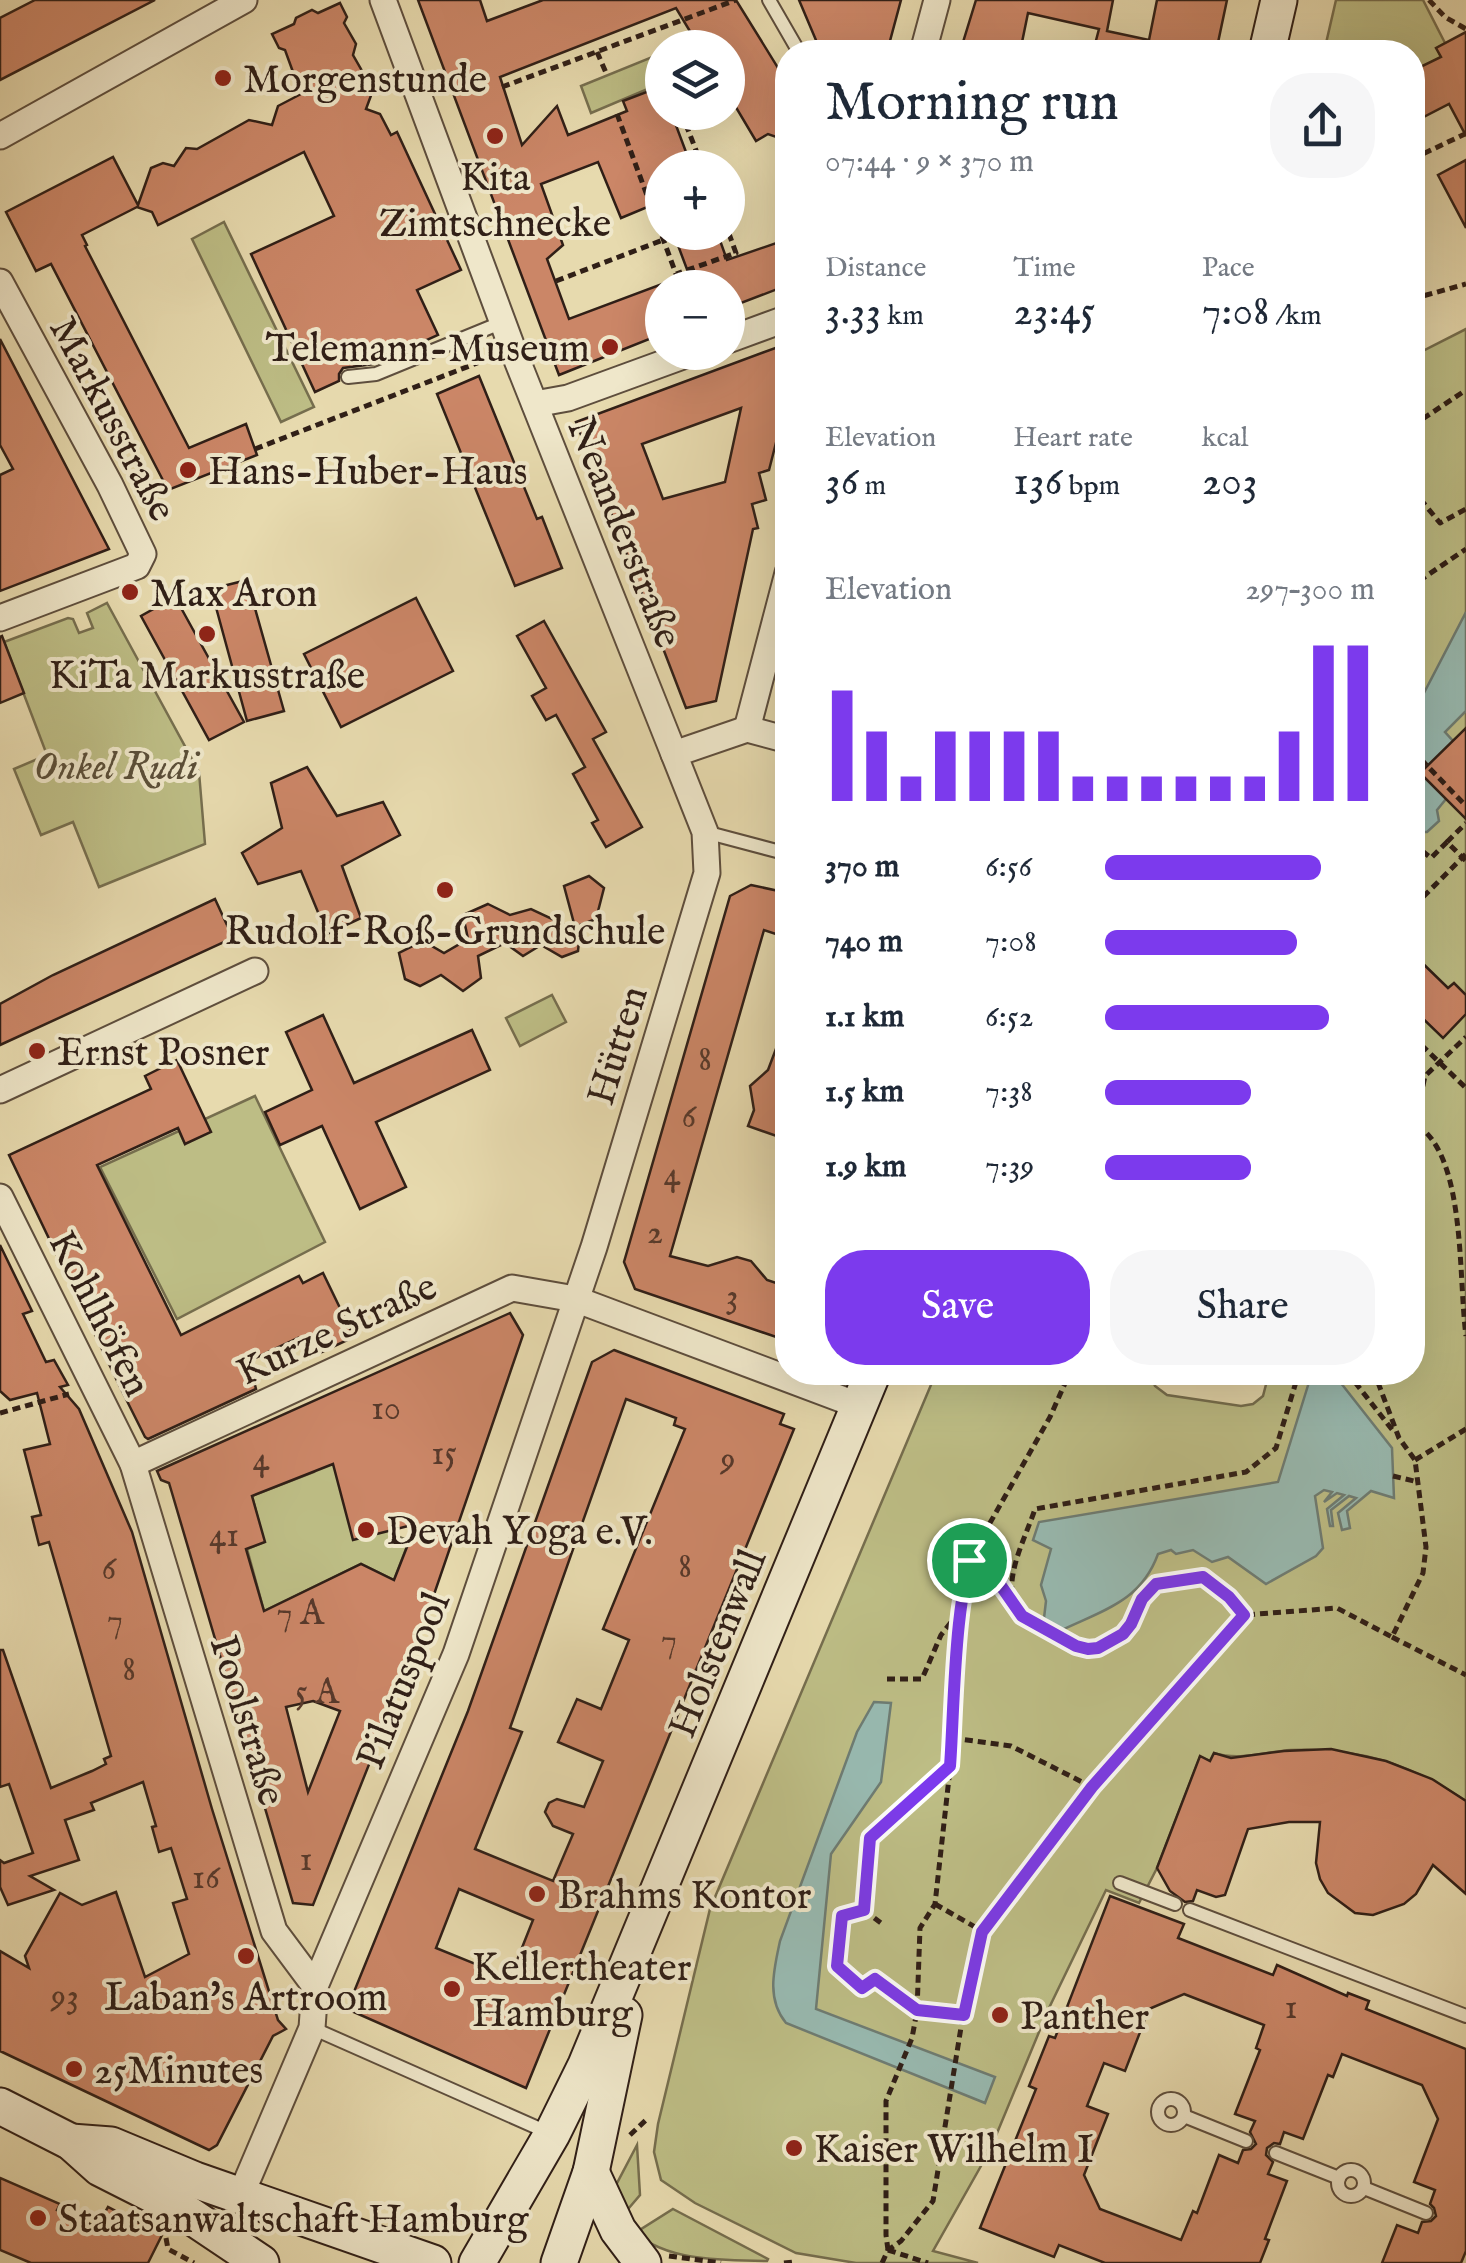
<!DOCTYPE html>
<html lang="en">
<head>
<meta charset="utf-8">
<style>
	body { margin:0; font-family:"IM FELL English",serif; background:#f6f6f7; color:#1f2937; height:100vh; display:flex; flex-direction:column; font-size:38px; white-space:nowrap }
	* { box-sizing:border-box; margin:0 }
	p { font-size:32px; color:#747a83 }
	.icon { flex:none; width:55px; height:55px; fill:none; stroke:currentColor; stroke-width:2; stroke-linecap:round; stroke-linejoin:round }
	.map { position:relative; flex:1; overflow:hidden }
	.panel { position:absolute; left:775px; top:40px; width:650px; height:1345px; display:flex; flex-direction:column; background:#fff; border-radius:40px; box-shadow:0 10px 40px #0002 }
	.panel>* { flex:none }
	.tools { position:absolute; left:645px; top:30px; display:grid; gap:20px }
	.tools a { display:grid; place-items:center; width:100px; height:100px; border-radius:50%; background:#fff; box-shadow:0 10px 40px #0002; font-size:50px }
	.pin { position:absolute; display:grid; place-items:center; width:85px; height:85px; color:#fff; margin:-42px; border:5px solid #fff; border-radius:50%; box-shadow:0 2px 10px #0007 }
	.round { display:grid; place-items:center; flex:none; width:105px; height:105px; border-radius:40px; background:#f6f6f7 }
	.headline { display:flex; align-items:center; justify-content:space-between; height:170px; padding:0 50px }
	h1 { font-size:55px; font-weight:600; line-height:75px }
	.figures { display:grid; grid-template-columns:repeat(3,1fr); gap:15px; height:170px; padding:10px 50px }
	.figures div { display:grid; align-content:center }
	.figures b { font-size:42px; font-weight:600 }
	.figures small { font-size:28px; font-weight:400 }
	.figures p { font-size:28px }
	.chart { height:280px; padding:20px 50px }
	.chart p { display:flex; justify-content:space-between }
	.chart svg { width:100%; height:180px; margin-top:10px; stroke:#7c3aed; stroke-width:6 }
	.button { display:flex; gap:20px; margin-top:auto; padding:20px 50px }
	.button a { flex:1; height:115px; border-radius:40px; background:#7c3aed; color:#fff; font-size:40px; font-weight:600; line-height:115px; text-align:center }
	.button a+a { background:#f6f6f7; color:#1f2937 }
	ul { padding:0 50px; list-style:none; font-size:32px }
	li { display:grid; grid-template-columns:160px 120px 1fr; align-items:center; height:75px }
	li i { height:25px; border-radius:12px; background:#7c3aed }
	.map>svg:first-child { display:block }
</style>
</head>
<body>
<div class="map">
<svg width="1466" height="2263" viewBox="0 0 1466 2263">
	<rect width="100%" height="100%" fill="#e7daae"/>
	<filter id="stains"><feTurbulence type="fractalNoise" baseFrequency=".002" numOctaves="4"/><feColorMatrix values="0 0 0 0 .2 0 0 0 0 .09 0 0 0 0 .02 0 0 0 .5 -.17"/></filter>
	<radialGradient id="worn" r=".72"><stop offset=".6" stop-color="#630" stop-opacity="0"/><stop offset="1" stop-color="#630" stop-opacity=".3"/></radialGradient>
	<g fill="#bdbd85" stroke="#766e4e" stroke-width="2.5">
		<polygon points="1336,0 1423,0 1445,43 1437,48 1441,57 1413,71 1412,52 1324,52"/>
		<polygon points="662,53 662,83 591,113 581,86"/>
		<polygon points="224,222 314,407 281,422 192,239"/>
		<path d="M1466 329V1801C1410 1764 1358 1747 1291 1750 1264 1752 1240 1761 1214 1753L1210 1761 1200 1757 1157 1868 1139 1903 1106 1890 1049 2008 990 2150 933 2251 978 2263H856L796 2253 695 2203 661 2180 654 2152 658 2124 710 1909 936 1373H1150L1155 1386 1167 1395 1241 1406 1253 1404 1263 1396 1269 1373 1412 1372 1413 356Z"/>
		<polygon points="107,603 199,772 205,844 99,887 73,822 41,835 14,769 47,755 4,642 68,618 73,619 79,633 93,628 87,613"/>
		<polygon points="552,995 566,1022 520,1046 506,1018"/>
		<polygon points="255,1096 325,1242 177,1319 100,1167 179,1131 185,1144 205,1119"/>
		<polygon points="365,1451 397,1536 409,1541 394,1580 361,1564 264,1611 247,1549 264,1542 252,1496 314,1472 313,1464"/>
		<polygon points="637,2145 640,2195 623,2215 615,2187"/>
		<path d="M673 2209 768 2259 767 2261C723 2260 670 2262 635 2233Z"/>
	</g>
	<g fill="#98bab1" stroke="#6e7c73" stroke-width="2.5">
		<polygon points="1466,612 1466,711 1445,732 1453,741 1446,799 1437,810 1439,821 1427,832 1413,832 1412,716"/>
		<path d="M1333 1373 1392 1448 1394 1498 1371 1491 1347 1511 1350 1528 1342 1530 1338 1513 1356 1498 1349 1496 1331 1510 1333 1526H1330L1327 1509 1344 1495 1337 1493 1324 1502 1332 1492 1324 1490 1315 1496 1323 1548 1316 1556 1266 1584 1228 1557 1212 1562 1193 1550 1176 1554 1171 1550 1158 1554C1141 1601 1104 1610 1062 1630L1044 1618 1046 1601 1041 1585 1051 1549 1033 1540 1039 1522 1278 1482 1310 1379Z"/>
		<path d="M874 1702 891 1703 881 1782 831 1854 816 2009 995 2077 985 2103 786 2023C766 1999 774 1969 780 1941L857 1732Z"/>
	</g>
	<g fill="#cb8667" stroke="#301f17" stroke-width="2.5" fill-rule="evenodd">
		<polygon points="35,0 155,0 0,80 0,18"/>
		<polygon points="418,0 480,0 487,21 543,0 736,0 788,84 788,141 768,134 756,141 728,94 728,48 700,48 676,8 500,77 522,145 557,106 568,135 627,111 623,101 662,86 662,112 671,112 692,168 662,168 662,201 621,218 598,162 541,184 563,245 547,259 569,319 662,284 662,334 559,375"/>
		<polygon points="799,0 901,0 887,52 821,52"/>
		<polygon points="976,0 1113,0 1107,31 1149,40 1157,0 1227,0 1216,52 1093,52 1099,29 1028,13 1020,52 960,52"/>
		<polygon points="340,3 347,17 344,23 356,44 353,55 373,90 366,109 380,114 391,135 397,132 461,270 417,290 438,335 374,364 343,368 339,374 339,381 315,392 251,254 334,216 304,152 158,225 152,212 137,207 82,235 87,245 85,246 189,448 246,424 257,455 168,490 51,264 36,271 6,212 113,157 138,205 151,168 163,163 174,166 186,148 197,149 249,120 272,125 278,106 301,94 285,50 279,48 272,34 294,24 296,18 312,10 318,13"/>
		<polygon points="1466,32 1466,136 1449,104 1412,123 1412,71 1441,57 1436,48"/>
		<polygon points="1466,160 1466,228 1438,175"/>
		<polygon points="673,232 717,232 727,260 788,239 788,285 728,308 728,288 694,288"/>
		<polygon points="0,339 109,549 0,591 0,475 13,469 0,445"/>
		<path d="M778 347 788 373V396L769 470 759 473 766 500 752 504 758 528 753 529 716 701 686 708 576 422ZM741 408 725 482 663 499 642 444Z"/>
		<polygon points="479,376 537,519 542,517 562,568 515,586 437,394"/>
		<polygon points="247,580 284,711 247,721 211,589"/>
		<polygon points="175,597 244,722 209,740 141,616"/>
		<polygon points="416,598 453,671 341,727 304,654"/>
		<polygon points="544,621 606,732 593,739 642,827 606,847 592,823 598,820 573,774 585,767 556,715 546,720 532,696 546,688 517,636"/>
		<polygon points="2,636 24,693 0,703 0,637"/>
		<polygon points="1466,728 1466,819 1420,773"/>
		<polygon points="307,767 337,816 383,802 400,835 342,866 361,918 327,934 301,871 258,884 242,853 282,828 271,783"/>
		<polygon points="589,876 604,888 596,919 575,927 564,886"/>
		<polygon points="751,885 788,893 788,938 764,930 670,1256 708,1266 737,1257 751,1261 767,1280 788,1287 788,1341 635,1289 624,1262 730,896"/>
		<polygon points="215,899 233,938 0,1045 0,1004 53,975"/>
		<polygon points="488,904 510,915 531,909 580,932 578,951 562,957 541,945 523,956 505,943 478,956 481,978 463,991 441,975 420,986 405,979 399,953 423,941 444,953 468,939 463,915"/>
		<polygon points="1412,953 1448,988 1454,983 1466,995 1466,1014 1443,1038 1412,1008"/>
		<polygon points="323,1015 354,1083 472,1030 490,1070 376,1122 406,1187 360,1209 322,1126 280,1145 265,1112 312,1090 286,1032"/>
		<polygon points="785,1025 788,1025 788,1140 748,1126 754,1110 750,1086 768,1070"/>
		<polygon points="177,1060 211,1132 185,1144 178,1128 97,1165 181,1335 299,1276 303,1283 323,1273 354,1337 307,1359 298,1338 249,1361 256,1389 148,1439 145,1437 121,1389 9,1155 151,1089 145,1076"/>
		<polygon points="0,1245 32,1311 23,1314 46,1362 54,1360 68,1385 60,1387 79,1409 132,1532 212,1809 278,2020 286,2029 273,2036 217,2145 209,2150 0,2051 0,1951 29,1968 25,1956 60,1893 82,1905 116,1892 145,1977 189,1954 173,1903 187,1899 171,1848 159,1852 152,1827 156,1826 143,1782 91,1803 94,1810 65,1820 79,1860 30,1876 54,1890 8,1905 0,1887 0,1860 4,1863 33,1853 9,1784 0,1787 0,1650 3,1650 51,1788 92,1771 106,1764 104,1759 111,1756 49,1542 39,1545 32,1517 41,1515 24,1450 50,1444 37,1393 10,1400 0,1391"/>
		<path d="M510 1313 523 1335 417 1644 313 1905 293 1903 172 1493 169 1483 161 1480 157 1471ZM333 1464 353 1540 416 1524 394 1580 361 1564 264 1611 246 1549 265 1542 252 1496ZM313 1701 340 1711 308 1792 286 1707Z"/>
		<path d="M614 1350 784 1414 780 1424 794 1429 526 2088 347 2009 468 1711 592 1362ZM626 1399 676 1418 674 1425 685 1429 603 1629 629 1640 601 1709 577 1699 558 1742 603 1761 584 1807 557 1799 549 1803 545 1812 553 1826 573 1834 553 1881 475 1849 522 1732 510 1728ZM459 1889 533 1920 510 1978 436 1948Z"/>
		<polygon points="1331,1749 1386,1761 1432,1779 1466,1801 1466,1894 1433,1865 1416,1894 1404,1904 1373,1915 1355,1913 1328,1893 1320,1879 1316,1863 1320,1822 1289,1822 1248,1829 1225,1895 1216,1897 1197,1890 1193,1901 1185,1902 1170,1891 1157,1868 1200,1756 1210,1761 1214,1753 1231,1758 1284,1751"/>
		<path d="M1110 1896 1184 1924 1178 1938 1273 1975 1277 1965 1347 1996 1348 1993 1369 2001 1366 2009 1466 2049V2251L1461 2263H1382L1397 2225 1418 2233 1422 2222 1431 2221 1436 2216 1434 2208 1430 2204 1435 2190 1414 2182 1438 2119 1422 2085 1342 2054 1333 2077 1328 2075 1303 2139 1284 2132 1280 2144 1274 2143 1267 2148 1266 2155 1273 2162 1268 2174 1287 2181 1265 2239 1269 2240 1260 2263H1105L1059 2245 1054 2257 980 2228 1036 2089 1029 2086 1049 2036 1055 2038ZM1184 1994 1264 2025 1256 2048 1260 2050 1235 2114 1255 2121 1250 2132 1256 2144 1251 2149 1243 2150 1238 2163 1219 2155 1197 2213 1193 2211 1181 2240 1100 2209 1084 2175 1108 2114 1087 2106 1104 2063 1125 2071 1149 2009Z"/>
		<polygon points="0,2178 60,2204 57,2210 97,2227 108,2207 162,2235 148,2263 31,2263 0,2250"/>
	</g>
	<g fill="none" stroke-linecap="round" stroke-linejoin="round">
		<defs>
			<g id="lane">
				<polyline points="769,0 799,52"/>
				<polyline points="348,377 376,374 503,322"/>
				<polyline points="705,832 788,854"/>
				<polyline points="1120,1883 1175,1904"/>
				<polyline points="1190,1910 1466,2016"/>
				<polyline points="312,2028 547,2132"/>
				<circle cx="1171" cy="2112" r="13"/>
				<polyline points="1184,2116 1246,2141"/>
				<polyline points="1276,2153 1339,2178"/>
				<circle cx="1351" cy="2183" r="13"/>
				<polyline points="1364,2188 1426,2213"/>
			</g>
			<g id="street">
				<polyline points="383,0 513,350 674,754"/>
				<polyline points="923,52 937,0"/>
				<polyline points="0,136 244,0"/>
				<polyline points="0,282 110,485 143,554 137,566 0,618"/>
				<polyline points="728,340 788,318"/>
				<polyline points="535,404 568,398 694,352"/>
				<polyline points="747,729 788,573"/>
				<polyline points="747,729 788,740"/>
				<polyline points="0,1090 255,971"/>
				<polyline points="0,1197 133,1464 274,1931 315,1986"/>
				<polyline points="133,1464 512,1288 575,1299 860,1406"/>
				<polyline points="240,2197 312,2028 315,1986 456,1654 594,1247 707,873 705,832 674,754 747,729"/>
			</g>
			<g id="secondary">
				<polyline points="1267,52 1279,0"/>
				<polyline points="0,2106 71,2142 100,2168 179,2208 261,2263"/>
				<polyline points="71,2142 111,2145 195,2180 433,2263"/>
				<polyline points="591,2172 618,2230 643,2263"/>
				<polyline points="477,2263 552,2134 586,2065 873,1372"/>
				<polyline points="559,2263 591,2172 624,2015"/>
			</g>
		</defs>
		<use href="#lane" stroke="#5e4e3d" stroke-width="16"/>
		<use href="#street" stroke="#5e4e3d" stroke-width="29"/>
		<use href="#secondary" stroke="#301f17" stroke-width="39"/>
		<g stroke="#301f17" stroke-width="5" stroke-dasharray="8 5" stroke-linecap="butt">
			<polyline points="1429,0 1445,17 1466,29"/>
			<polyline points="597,52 607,75"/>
			<polyline points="502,87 736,0"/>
			<polyline points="681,112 703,168"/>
			<polyline points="617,114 676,274 736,253 728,231"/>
			<polyline points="1412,159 1465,134"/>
			<polyline points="556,281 663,240"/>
			<polyline points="1412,299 1466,284"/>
			<polyline points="1412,426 1466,390"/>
			<polyline points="255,449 490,358"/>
			<polyline points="1412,489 1440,523 1466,509"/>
			<polyline points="140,494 165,485"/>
			<polyline points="1412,580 1419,581 1412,645"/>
			<polyline points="1419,581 1466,549"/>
			<polyline points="1412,750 1466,806"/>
			<polyline points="1447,842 1466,823"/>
			<polyline points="1412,843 1431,858 1447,842 1466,861"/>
			<polyline points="1412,1036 1466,1088"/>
			<polyline points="1412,1063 1424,1075"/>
			<path d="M1417 1125C1466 1157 1458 1274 1466 1336"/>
			<polyline points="1412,1137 1425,1076 1466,1037"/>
			<polyline points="1347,1372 1394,1432"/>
			<polyline points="0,1413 69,1394"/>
			<polyline points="1415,1460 1466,1429"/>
			<polyline points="1393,1476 1418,1482"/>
			<polyline points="976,1550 1009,1596"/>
			<path d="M1243 1614 1229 1597 1203 1577C1189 1579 1169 1579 1157 1584 1134 1595 1137 1628 1109 1643 1089 1653 1077 1646 1059 1636 1047 1629 1034 1627 1024 1618 995 1592 1025 1540 1035 1509L1246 1472 1276 1448 1299 1372"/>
			<polyline points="1392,1637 1466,1675"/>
			<polyline points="887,1679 922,1679 941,1635 960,1611"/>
			<polyline points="952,1738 1011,1746 1092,1787"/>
			<polyline points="935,1904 982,1931 1092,1787 1244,1615 1337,1608 1392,1637 1423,1573 1426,1547 1415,1460 1399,1438 1374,1372"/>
			<polyline points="864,1910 881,1923"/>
			<polyline points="963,2015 917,2011 875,1979 861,1988 837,1966 842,1916 864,1910 870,1838 950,1766 963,1592 969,1560 1050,1417 1070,1372"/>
			<polyline points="630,2135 647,2119"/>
			<polyline points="166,2238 168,2249 194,2263"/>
			<polyline points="888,2250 886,2235 886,2101 912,2038 917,2011 920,1928 935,1904 950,1769"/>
			<polyline points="888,2250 928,2263"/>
			<polyline points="669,2256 721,2263"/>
			<polyline points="784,2263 793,2262"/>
			<polyline points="882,2263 888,2250 901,2241 933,2201 963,2015 982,1931"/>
		</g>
		<use href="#lane" stroke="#efe7ca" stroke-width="12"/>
		<use href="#street" stroke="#efe7ca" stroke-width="25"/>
		<use href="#secondary" stroke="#efe7ca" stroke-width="35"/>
		<polyline stroke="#301f17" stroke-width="5" stroke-dasharray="8 5" stroke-linecap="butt" points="1412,902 1419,901 1466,854"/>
	</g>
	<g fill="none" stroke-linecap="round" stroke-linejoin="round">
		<defs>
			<path id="route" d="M976 1550 1022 1616 1076 1646 1088 1649 1098 1648 1123 1634 1131 1624 1142 1599 1156 1584 1203 1577 1229 1597 1244 1615 1092 1787 982 1932 964 2015 917 2010 875 1979 862 1988 837 1966 842 1916 864 1910 870 1838 950 1766C954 1717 954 1587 976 1550Z"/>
		</defs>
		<use href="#route" stroke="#fff" stroke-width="20"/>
		<use href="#route" stroke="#7c3aed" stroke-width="12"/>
	</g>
	<g fill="#8f2418" stroke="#efe7ca" stroke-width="4">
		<circle cx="223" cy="78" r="10"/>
		<circle cx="495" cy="136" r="10"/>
		<circle cx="610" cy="347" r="10"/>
		<circle cx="188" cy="470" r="10"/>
		<circle cx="130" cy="592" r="10"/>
		<circle cx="207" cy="634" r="10"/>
		<circle cx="445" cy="890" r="10"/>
		<circle cx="37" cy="1051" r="10"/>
		<circle cx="366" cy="1530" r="10"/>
		<circle cx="537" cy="1894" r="10"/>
		<circle cx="246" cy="1956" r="10"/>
		<circle cx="452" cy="1989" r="10"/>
		<circle cx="1000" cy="2015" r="10"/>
		<circle cx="74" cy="2069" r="10"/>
		<circle cx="794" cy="2148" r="10"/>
		<circle cx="38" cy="2218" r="10"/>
	</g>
	<g text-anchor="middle" stroke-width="8" stroke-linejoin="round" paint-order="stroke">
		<g font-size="35" fill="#57392b">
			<text x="705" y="1070">8</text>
			<text x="689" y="1127">6</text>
			<text x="672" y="1185">4</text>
			<text x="655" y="1243">2</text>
			<text x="732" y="1307">3</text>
			<text x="386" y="1419">10</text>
			<text x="444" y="1464">15</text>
			<text x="261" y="1470">4</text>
			<text x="728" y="1470">9</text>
			<text x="224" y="1546">41</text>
			<text x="685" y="1577">8</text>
			<text x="109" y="1579">6</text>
			<text x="300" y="1624">7 A</text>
			<text x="115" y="1631">7</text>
			<text x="669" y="1651">7</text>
			<text x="129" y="1680">8</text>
			<text x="317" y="1703">5 A</text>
			<text x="306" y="1870">1</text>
			<text x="206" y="1888">16</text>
			<text x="65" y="2007">93</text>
			<text x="1291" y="2018">1</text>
		</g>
		<g font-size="40" fill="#301f17" stroke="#efe7ca" text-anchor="start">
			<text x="243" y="92">Morgenstunde</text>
			<text x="495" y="190" text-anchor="middle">Kita<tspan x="495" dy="46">Zimtschnecke</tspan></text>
			<text x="590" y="361" text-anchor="end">Telemann-Museum</text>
			<text x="208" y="484">Hans-Huber-Haus</text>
			<text x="150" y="606">Max Aron</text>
			<text x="207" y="688" text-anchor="middle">KiTa Markusstraße</text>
			<text x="445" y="944" text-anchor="middle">Rudolf-Roß-Grundschule</text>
			<text x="57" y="1065">Ernst Posner</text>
			<text x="386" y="1544">Devah Yoga e.V.</text>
			<text x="557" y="1908">Brahms Kontor</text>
			<text x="472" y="1980">Kellertheater<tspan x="472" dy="46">Hamburg</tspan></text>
			<text x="246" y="2010" text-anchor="middle">Laban's Artroom</text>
			<text x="1020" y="2029">Panther</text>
			<text x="94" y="2083">25Minutes</text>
			<text x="814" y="2162">Kaiser Wilhelm I</text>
			<text x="58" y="2232">Staatsanwaltschaft Hamburg</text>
		</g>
		<g font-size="40" fill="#301f17" stroke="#efe7ca">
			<text transform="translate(114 418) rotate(62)" y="14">Markusstraße</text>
			<text transform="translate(626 532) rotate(68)" y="14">Neanderstraße</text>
			<text transform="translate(616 1045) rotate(-73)" y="14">Hütten</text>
			<text transform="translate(101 1313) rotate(63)" y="14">Kohlhöfen</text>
			<text transform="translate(336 1328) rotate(-25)" y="14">Kurze Straße</text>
			<text transform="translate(716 1643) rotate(-68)" y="14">Holstenwall</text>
			<text transform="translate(402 1680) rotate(-68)" y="14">Pilatuspool</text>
			<text transform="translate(249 1720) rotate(73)" y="14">Poolstraße</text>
		</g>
		<g font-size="40" font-style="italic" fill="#5a4e38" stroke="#efe7ca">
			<text x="116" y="779">Onkel Rudi</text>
		</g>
	</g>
	<rect width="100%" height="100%" filter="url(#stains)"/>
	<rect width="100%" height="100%" fill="url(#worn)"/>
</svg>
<div class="tools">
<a><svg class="icon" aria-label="layers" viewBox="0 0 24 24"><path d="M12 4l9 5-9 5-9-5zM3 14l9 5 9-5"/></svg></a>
<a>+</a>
<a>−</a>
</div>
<div class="pin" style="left:969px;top:1560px;background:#1e9e55"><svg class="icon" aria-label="arrive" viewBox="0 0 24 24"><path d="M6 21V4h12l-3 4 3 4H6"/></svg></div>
<section class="panel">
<div class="headline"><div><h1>Morning run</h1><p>07:44 · 9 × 370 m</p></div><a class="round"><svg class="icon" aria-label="share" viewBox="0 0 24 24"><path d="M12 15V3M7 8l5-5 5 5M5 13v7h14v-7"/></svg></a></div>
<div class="figures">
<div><p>Distance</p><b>3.33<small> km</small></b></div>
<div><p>Time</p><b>23:45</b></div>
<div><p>Pace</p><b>7:08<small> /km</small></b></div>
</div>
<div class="figures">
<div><p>Elevation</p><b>36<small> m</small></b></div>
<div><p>Heart rate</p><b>136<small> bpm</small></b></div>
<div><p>kcal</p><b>203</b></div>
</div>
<div class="chart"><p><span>Elevation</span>297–300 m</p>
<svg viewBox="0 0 160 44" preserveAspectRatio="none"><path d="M5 44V17M15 44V27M25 44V38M35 44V27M45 44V27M55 44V27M65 44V27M75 44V38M85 44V38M95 44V38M105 44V38M115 44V38M125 44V38M135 44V27M145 44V6M155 44V6"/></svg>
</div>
<ul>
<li><b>370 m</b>6:56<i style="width:80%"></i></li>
<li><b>740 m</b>7:08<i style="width:71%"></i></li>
<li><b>1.1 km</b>6:52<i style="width:83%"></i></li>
<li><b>1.5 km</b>7:38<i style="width:54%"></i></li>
<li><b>1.9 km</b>7:39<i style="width:54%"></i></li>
</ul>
<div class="button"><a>Save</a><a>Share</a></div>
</section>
</div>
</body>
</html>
